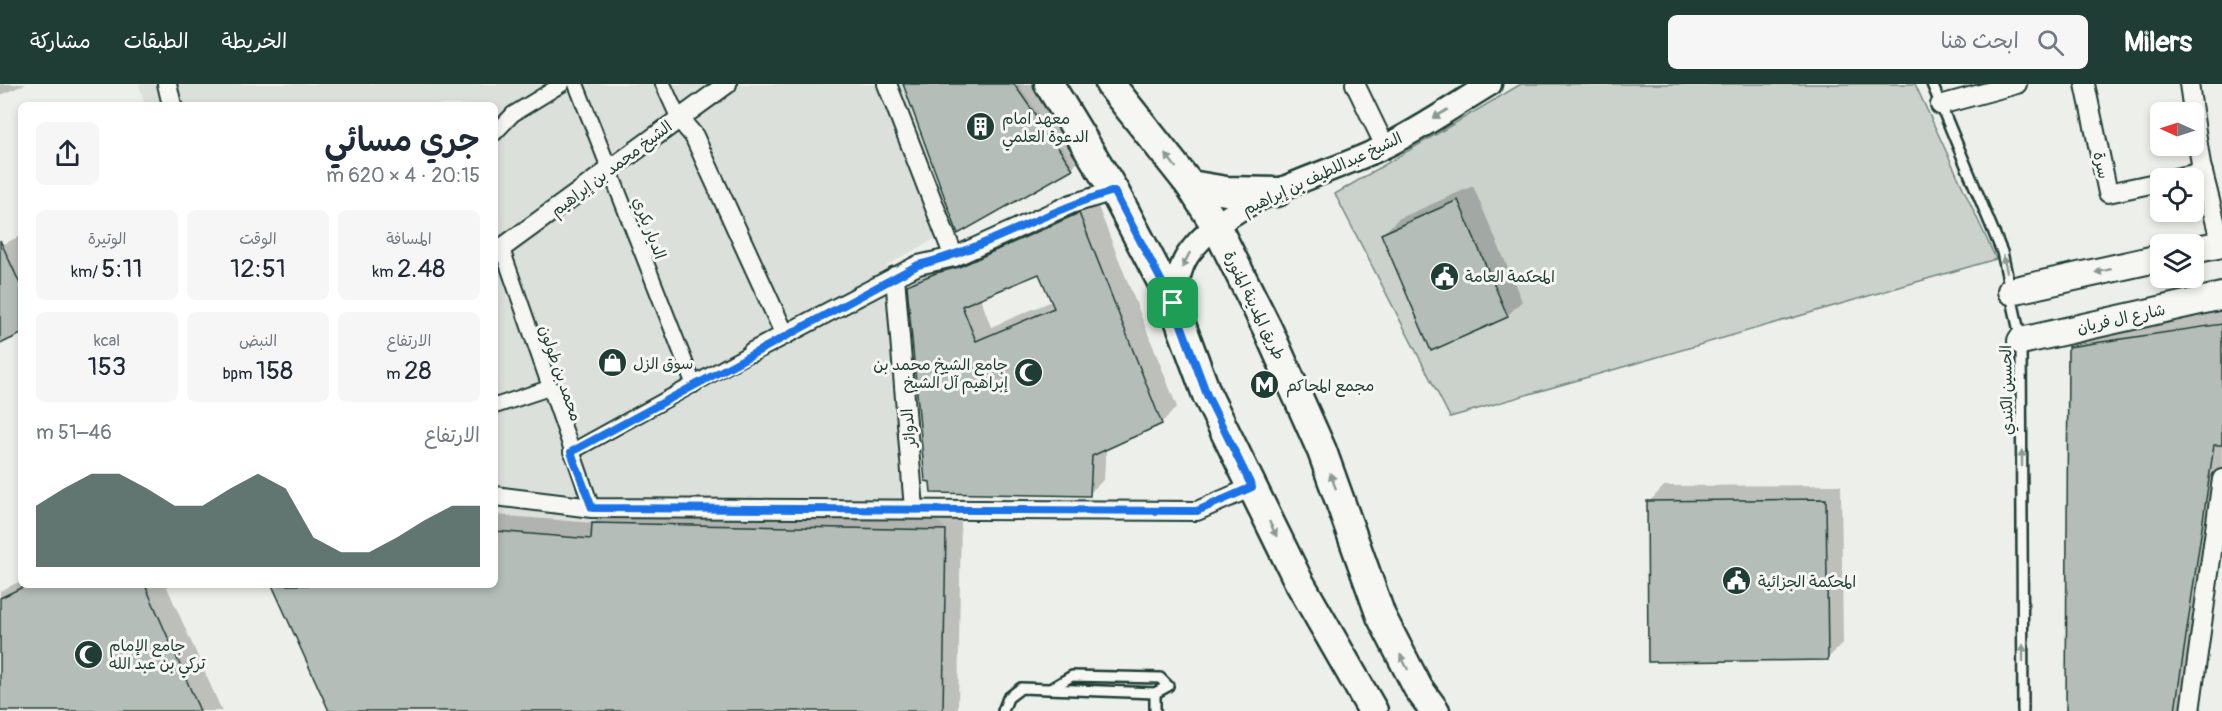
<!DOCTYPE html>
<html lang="ar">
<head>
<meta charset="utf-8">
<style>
	body { margin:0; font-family:Pangolin,"Playpen Sans Arabic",sans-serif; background:#f6f6f7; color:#1f2937; direction:rtl; height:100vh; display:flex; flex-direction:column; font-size:22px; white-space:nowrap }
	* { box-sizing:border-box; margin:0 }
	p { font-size:20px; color:#747a83 }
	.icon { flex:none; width:33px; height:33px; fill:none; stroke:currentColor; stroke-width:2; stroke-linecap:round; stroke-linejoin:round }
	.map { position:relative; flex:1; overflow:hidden; direction:ltr }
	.panel { position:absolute; left:18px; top:18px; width:480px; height:486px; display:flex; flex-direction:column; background:#fff; border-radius:9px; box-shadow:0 3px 9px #0003; direction:rtl }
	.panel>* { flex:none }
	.needle { width:39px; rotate:273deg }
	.controls { position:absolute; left:2150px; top:18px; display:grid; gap:12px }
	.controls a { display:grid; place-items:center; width:54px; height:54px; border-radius:9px; background:#fff; box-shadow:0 3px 9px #0003; font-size:30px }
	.pin { position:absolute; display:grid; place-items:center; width:51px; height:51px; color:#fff; margin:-26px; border-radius:12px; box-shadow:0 3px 9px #0006 }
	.round { display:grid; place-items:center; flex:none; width:63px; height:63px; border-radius:9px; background:#f6f6f7 }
	.head { display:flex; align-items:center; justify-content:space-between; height:102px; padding:0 18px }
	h1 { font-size:33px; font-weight:600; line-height:45px }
	.metrics { display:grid; grid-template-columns:repeat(3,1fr); gap:9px; height:102px; padding:6px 18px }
	.metrics div { display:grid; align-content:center; border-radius:9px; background:#f6f6f7; text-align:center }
	.metrics b { font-size:26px; font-weight:600 }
	.metrics small { font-size:16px; font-weight:400 }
	.metrics p { font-size:16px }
	.chart { height:168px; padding:12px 18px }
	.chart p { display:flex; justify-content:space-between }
	.chart svg { width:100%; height:108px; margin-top:6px; fill:#1f3d34; opacity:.7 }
	header { display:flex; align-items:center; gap:36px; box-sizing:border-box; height:84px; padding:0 30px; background:#1f3d34; color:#fff }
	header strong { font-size:28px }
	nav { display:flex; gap:33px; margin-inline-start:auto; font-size:21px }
	.search { width:420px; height:54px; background:#f6f6f7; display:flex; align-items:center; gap:15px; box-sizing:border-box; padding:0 21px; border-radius:9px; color:#747a83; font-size:22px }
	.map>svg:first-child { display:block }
</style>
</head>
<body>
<header>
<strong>Milers</strong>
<div class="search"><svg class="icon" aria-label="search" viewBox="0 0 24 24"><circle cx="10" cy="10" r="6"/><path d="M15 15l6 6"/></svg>ابحث هنا</div>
<nav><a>الخريطة</a><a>الطبقات</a><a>مشاركة</a></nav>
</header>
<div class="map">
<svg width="2222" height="627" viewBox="0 0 2222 627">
	<rect width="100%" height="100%" fill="#edefea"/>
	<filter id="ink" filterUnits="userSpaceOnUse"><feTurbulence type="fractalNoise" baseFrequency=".0167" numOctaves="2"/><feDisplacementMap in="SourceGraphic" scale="12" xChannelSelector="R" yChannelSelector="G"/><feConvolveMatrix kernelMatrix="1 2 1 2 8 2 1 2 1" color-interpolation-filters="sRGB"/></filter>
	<g filter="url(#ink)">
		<polygon fill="#dce0db" points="139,0 1019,0 1073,80 887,181 906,403 946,446 593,439 591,455 495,447 495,21 145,21"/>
		<polygon fill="#cbd2cc" stroke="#758880" stroke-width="1.5" points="1521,0 1915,0 1996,175 1450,333 1335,110"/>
		<g fill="#0003" fill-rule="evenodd">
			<polygon points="0,0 26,0 0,11"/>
			<polygon points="904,0 1039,0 1087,69 1072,84"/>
			<polygon points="1473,102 1522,217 1507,232 1383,150 1398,135"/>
			<path d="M1095 115 1177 323 1162 338 1106 364 1104 395 1089 410 909 201 924 186ZM1040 188 1052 217 991 243 980 213Z"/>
			<polygon points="20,152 21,154 21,249 0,232 0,162"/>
			<polygon points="2222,228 2222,390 2187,627 2067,627 2070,264 2085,248"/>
			<polygon points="1841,401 1843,559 1827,575 1649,418 1664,402"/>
			<polygon points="609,424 961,431 958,627 330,627 273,501 495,501 495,431 594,439"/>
			<polygon points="21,497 21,501 166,501 222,627 0,627 0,507"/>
		</g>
		<g fill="#b4bdb8" stroke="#1f3d34" stroke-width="1.5" fill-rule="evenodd">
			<polygon points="903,0 1014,0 1073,85 958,150"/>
			<polygon points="1458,116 1508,233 1431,267 1381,150"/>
			<path d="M1079 129 1162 340 1092 372 1090 412 931 409 930 398 925 397 907 201 936 189 959 183ZM1039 190 1054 224 976 257 962 222Z"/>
			<polygon points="0,156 21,202 21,250 0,260"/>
			<polygon points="2222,240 2222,361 2214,361 2175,627 2066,627 2068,263"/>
			<polygon points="1826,415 1828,576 1648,578 1647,417"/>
			<polygon points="592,439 946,446 943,627 329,627 272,501 495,501 495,447 591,455"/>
			<polygon points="27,501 145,501 200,627 0,627 0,514"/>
		</g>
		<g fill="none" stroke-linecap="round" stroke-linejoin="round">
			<defs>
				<g id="service">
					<polyline points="1932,0 2002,168 2021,257 2023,627"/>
					<polyline points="1003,627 1008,614 1021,604 1155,609 1168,602 1160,594 1072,592 1050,605"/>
					<polyline points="1155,627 1155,609"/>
				</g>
				<g id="pedestrian">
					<polyline points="576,0 694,301"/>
					<polyline points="663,0 678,33"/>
					<polyline points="495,49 513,30 562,0"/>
					<polyline points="502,165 592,424"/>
					<polyline points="495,322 549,304"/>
					<polyline points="571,368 752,268"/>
				</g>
				<g id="minor">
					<polyline points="167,0 172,21"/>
					<polyline points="887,0 954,173"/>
					<polyline points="1355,0 1385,62"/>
					<polyline points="2085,0 2108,109 2160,98"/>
					<polyline points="2189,0 2201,81 2221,160"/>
					<polyline points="1940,21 2017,0"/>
					<polyline points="678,33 694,52 785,251"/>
					<polyline points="2175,94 2203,88"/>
					<polyline points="495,169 727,0"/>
					<polyline points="895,192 914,425"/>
					<polyline points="752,268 918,181 954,173 1071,120 1114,107"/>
					<polyline points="495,412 592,424 1197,427 1252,403"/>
					<polyline points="2190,627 2222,395"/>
				</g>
				<path id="tertiary" d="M1173 219C1177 202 1179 182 1190 168 1233 111 1323 93 1384 63 1421 45 1455 21 1490 0"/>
				<g id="secondary">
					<polyline points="2193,166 2222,160"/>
					<polyline points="2011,207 2160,174"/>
					<polyline points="2021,257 2222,212"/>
				</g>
				<g id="primary">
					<polyline points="1049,0 1114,107 1173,219 1207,311 1298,496 1373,627"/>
					<polyline points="1110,0 1190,101 1216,142 1268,246 1322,367 1381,532 1418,604 1435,627"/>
					<polyline points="1190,101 1226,107 1277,108"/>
				</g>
			</defs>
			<use href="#service" stroke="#1f3d34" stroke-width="14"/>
			<use href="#pedestrian" stroke="#1f3d34" stroke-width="18"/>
			<use href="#minor" stroke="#1f3d34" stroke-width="22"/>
			<use href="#tertiary" stroke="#1f3d34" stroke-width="27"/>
			<use href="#secondary" stroke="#1f3d34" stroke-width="30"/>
			<use href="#primary" stroke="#1f3d34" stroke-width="33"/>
			<use href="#service" stroke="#f6f6f2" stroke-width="9"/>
			<use href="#pedestrian" stroke="#f6f6f2" stroke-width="14"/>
			<use href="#minor" stroke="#f6f6f2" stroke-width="18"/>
			<use href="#tertiary" stroke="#f6f6f2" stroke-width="22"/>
			<use href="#secondary" stroke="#f6f6f2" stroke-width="26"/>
			<use href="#primary" stroke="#f6f6f2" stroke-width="28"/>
		</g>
		<defs><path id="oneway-solid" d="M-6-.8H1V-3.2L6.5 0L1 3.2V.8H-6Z" transform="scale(1.5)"/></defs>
		<g fill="#8a9a93">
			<use href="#oneway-solid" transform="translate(1440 30) rotate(149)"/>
			<use href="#oneway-solid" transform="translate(1171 77) rotate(-128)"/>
			<use href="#oneway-solid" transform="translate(1186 176) rotate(117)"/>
			<use href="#oneway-solid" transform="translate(2005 180) rotate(-103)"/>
			<use href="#oneway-solid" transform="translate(2103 187) rotate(167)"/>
			<use href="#oneway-solid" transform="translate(2022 374) rotate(-90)"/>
			<use href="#oneway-solid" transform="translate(1333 397) rotate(-110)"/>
			<use href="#oneway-solid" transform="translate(1273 445) rotate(64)"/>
			<use href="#oneway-solid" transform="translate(2023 569) rotate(-90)"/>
			<use href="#oneway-solid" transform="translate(1404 578) rotate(-117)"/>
		</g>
	</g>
	<g fill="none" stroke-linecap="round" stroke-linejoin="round" filter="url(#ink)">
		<defs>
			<path id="route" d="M1114 107 1173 219 1207 311 1252 403 1197 427 592 424 571 368 918 181C986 165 1046 126 1114 107Z"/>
		</defs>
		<use href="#route" stroke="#fff" stroke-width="12"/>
		<use href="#route" stroke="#1a73e8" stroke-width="8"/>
	</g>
	<defs>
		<symbol id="building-disc" viewBox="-11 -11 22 22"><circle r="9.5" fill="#1f3d34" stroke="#f6f6f2"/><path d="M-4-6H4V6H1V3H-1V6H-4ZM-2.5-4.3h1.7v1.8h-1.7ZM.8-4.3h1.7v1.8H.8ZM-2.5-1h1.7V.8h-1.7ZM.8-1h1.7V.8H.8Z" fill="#fff"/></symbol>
		<symbol id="civic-disc" viewBox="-11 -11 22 22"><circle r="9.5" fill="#1f3d34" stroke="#f6f6f2"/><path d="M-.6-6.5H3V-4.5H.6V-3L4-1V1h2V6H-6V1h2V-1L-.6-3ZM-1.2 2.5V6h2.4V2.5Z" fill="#fff"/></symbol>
		<symbol id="shop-disc" viewBox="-11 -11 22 22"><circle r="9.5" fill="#1f3d34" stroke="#f6f6f2"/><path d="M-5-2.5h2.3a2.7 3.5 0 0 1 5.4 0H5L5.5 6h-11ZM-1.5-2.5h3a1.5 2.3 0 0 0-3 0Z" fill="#fff"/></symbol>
		<symbol id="mosque-disc" viewBox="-11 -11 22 22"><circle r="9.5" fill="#1f3d34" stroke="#f6f6f2"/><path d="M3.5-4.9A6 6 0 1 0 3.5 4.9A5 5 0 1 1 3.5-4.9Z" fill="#fff"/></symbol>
		<symbol id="metro-disc" viewBox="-11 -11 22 22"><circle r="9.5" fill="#1f3d34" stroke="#f6f6f2"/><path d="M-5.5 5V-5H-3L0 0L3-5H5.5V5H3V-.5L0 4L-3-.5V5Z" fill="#fff"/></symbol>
	</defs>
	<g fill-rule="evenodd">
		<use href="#building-disc" x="964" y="26" width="33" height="33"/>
		<use href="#civic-disc" x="1428" y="176" width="33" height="33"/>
		<use href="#shop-disc" x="596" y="262" width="33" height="33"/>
		<use href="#mosque-disc" x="1012" y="272" width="33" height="33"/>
		<use href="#metro-disc" x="1248" y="284" width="33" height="33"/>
		<use href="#civic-disc" x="1720" y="480" width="33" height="33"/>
		<use href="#mosque-disc" x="72" y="554" width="33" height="33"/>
	</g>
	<g text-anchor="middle" stroke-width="6" stroke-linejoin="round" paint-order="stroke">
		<g font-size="16" fill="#1f3d34" stroke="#f6f6f2" text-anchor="start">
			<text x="1002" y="40">معهد امام<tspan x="1002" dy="18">الدعوة العلمي</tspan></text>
			<text x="1465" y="198">المحكمة العامة</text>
			<text x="633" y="285">سوق الزل</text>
			<text x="1008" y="286" text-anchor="end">جامع الشيخ محمد بن<tspan x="1008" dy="18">إبراهيم آل الشيخ</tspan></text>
			<text x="1286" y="307">مجمع المحاكم</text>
			<text x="1758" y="503">المحكمة الجزائية</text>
			<text x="109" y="567">جامع الإمام<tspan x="109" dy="18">تركي بن عبد الله</tspan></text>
		</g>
		<g font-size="16" fill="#1f3d34" stroke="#f6f6f2">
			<text transform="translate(2102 81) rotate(78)" y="6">سرة</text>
			<text transform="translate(611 84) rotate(-37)" y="6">الشيخ محمد بن إبراهيم</text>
			<text transform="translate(1322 89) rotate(-25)" y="6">الشيخ عبداللطيف بن إبراهيم</text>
			<text transform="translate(650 144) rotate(69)" y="6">الديار بكري</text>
			<text transform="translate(1255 221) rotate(64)" y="6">طريق المدينة المنورة</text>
			<text transform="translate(2121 234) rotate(-12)" y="6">شارع ال فريان</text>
			<text transform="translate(561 289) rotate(71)" y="6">محمد بن طولون</text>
			<text transform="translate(2006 306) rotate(-91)" y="6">الحسين الكندي</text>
			<text transform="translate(908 344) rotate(-95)" y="6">الدوائر</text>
		</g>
	</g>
</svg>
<div class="controls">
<a><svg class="needle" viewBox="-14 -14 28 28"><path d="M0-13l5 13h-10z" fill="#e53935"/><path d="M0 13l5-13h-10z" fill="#747a83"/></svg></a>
<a><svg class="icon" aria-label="locate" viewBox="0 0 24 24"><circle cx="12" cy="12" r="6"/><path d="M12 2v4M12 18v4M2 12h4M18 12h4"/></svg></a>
<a><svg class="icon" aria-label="layers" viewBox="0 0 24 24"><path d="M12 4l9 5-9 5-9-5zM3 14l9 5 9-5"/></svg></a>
</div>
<div class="pin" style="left:1173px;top:219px;background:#1e9e55"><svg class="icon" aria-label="arrive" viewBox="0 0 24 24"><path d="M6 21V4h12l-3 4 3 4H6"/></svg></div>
<section class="panel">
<div class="head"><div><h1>جري مسائي</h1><p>20:15 · 4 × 620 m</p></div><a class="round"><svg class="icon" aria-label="share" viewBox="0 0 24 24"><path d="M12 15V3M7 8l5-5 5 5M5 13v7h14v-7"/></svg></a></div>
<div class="metrics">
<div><p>المسافة</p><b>2.48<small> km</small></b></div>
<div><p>الوقت</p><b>12:51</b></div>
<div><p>الوتيرة</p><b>5:11<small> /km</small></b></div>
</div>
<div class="metrics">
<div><p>الارتفاع</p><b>28<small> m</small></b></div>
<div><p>النبض</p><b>158<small> bpm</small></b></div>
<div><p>kcal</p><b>153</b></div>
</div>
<div class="chart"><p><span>الارتفاع</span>46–51 m</p>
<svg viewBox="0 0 160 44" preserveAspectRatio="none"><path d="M0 44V19L10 12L20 6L30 6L40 12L50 19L60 19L70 12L80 6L90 12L100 32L110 38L120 38L130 32L140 25L150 19L160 19V44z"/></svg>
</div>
</section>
</div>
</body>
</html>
